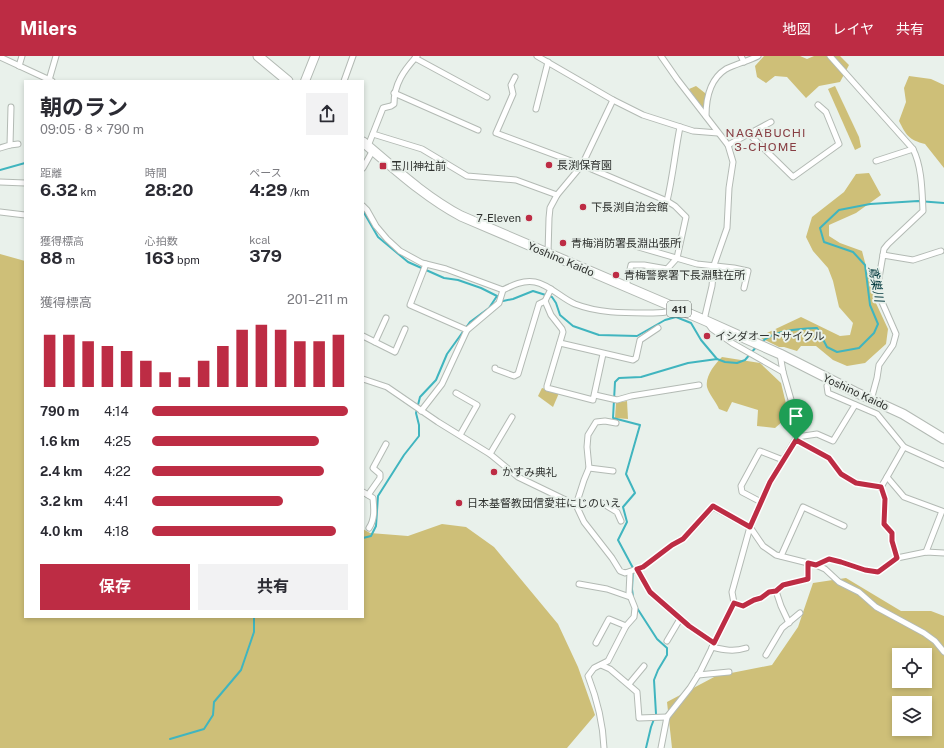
<!DOCTYPE html>
<html lang="ja">
<head>
<meta charset="utf-8">
<style>
	body { margin:0; font-family:"Public Sans","Noto Sans JP",sans-serif; background:#f2f2f3; color:#2b2b33; height:100vh; display:flex; flex-direction:column; font-size:15px; white-space:nowrap }
	* { box-sizing:border-box; margin:0 }
	p { font-size:13px; color:#7c7c81 }
	.icon { flex:none; width:22px; height:22px; fill:none; stroke:currentColor; stroke-width:2; stroke-linecap:round; stroke-linejoin:round }
	.map { position:relative; flex:1; overflow:hidden }
	.sheet { position:absolute; left:24px; top:24px; width:340px; height:538px; display:flex; flex-direction:column; background:#fff; border-radius:0px; box-shadow:0 2px 6px #0003 }
	.sheet>* { flex:none }
	.fabs { position:absolute; left:892px; top:592px; display:grid; gap:8px }
	.fabs a { display:grid; place-items:center; width:40px; height:40px; border-radius:0px; background:#fff; box-shadow:0 2px 6px #0003; font-size:20px }
	.pin { position:absolute; display:grid; place-items:center; width:34px; height:34px; color:#fff; margin:-41px -17px; border-radius:50% 50% 50% 0; rotate:-45deg; box-shadow:0 0 4px #0007 }
	.pin .icon { rotate:45deg }
	.round { display:grid; place-items:center; flex:none; width:42px; height:42px; border-radius:0px; background:#f2f2f3 }
	.summary { display:flex; align-items:center; justify-content:space-between; height:68px; padding:0 16px }
	h1 { font-size:22px; font-weight:700; line-height:30px }
	.stats { display:grid; grid-template-columns:repeat(3,1fr); gap:6px; height:68px; padding:4px 16px }
	.stats div { display:grid; align-content:center }
	.stats b { font-size:17px; font-weight:700 }
	.stats small { font-size:11px; font-weight:400 }
	.stats p { font-size:11px }
	.chart { height:112px; padding:8px 16px }
	.chart p { display:flex; justify-content:space-between }
	.chart svg { width:100%; height:72px; margin-top:4px; stroke:#bd2c44; stroke-width:6 }
	.button { display:flex; gap:8px; margin-top:auto; padding:8px 16px }
	.button a { flex:1; height:46px; border-radius:0px; background:#bd2c44; color:#fff; font-size:16px; font-weight:700; line-height:46px; text-align:center }
	.button a+a { background:#f2f2f3; color:#2b2b33 }
	ul { padding:0 16px; list-style:none; font-size:13px }
	li { display:grid; grid-template-columns:64px 48px 1fr; align-items:center; height:30px }
	li i { height:10px; border-radius:5px; background:#bd2c44 }
	header { display:flex; align-items:center; gap:24px; box-sizing:border-box; height:56px; padding:0 20px; background:#bd2c44; color:#fff }
	header strong { font-size:19px }
	nav { display:flex; gap:22px; margin-inline-start:auto; font-size:14px }
	.map>svg:first-child { display:block }
</style>
</head>
<body>
<header>
<strong>Milers</strong>
<nav><a>地図</a><a>レイヤ</a><a>共有</a></nav>
</header>
<div class="map">
<svg width="944" height="692" viewBox="0 0 944 692">
	<rect width="100%" height="100%" fill="#e9f1eb"/>
	<g fill="#cebf78" fill-rule="evenodd">
		<polygon points="764,0 800,0 807,3 814,0 840,0 849,9 840,26 819,30 806,42 787,21 775,20 766,27 757,21 755,10"/>
		<path d="M909 20 931 23 944 29V112L925 88C909 84 906 79 899 65L906 46 904 32Z"/>
		<polygon points="696,30 705,37 705,52 703,53 689,33"/>
		<polygon points="835,30 859,81 861,91 855,94 828,33"/>
		<polygon points="869,117 881,139 856,157 829,169 829,180 840,187 862,195 875,245 888,273 886,288 865,307 847,310 833,304 816,290 801,290 797,295 784,291 779,291 761,282 767,277 801,261 840,280 850,279 853,267 839,251 833,225 828,212 813,195 806,181 812,161 844,136 856,118"/>
		<polygon points="0,198 25,205 25,561 363,561 363,473 370,477 408,480 442,468 466,471 494,491 558,568 578,611 595,659 567,692 0,692"/>
		<path d="M722 301 760 307 781 327 789 360 775 372 757 370 758 354 732 346 727 356 719 353C716 346 709 338 707 331 705 320 715 308 722 301Z"/>
		<polygon points="542,332 559,337 553,351 538,340"/>
		<polygon points="627,345 628,363 615,362 616,347"/>
		<path d="M846 522 901 555H931L944 560V692H672L667 646 716 620 772 609 798 571 813 527ZM899 599H925V625H899ZM899 647H925V673H899Z"/>
	</g>
	<g fill="none" stroke-linecap="round" stroke-linejoin="round">
		<g stroke="#40b5bf" stroke-width="2">
			<polyline points="0,114 25,107"/>
			<polyline points="363,155 378,181 408,206 444,222 458,224 481,232 497,240 503,245 513,243 533,235 552,241 556,247 560,259 573,270 599,279 637,280 665,264 676,261 691,267 701,284 717,303"/>
			<path d="M760 287C775 274 798 273 817 272L827 291 837 296 859 292 874 277 878 268 870 249 865 209 853 196 824 186 820 172 839 154 870 148 918 145 944 147"/>
			<polyline points="363,482 371,480 376,470 378,440 404,399 419,380 419,369 416,357 420,341 436,324 447,298 470,266 489,252 497,240"/>
			<polyline points="633,541 632,533 633,512 618,484 627,466 623,451 635,437 626,418 640,369 613,362 615,326 619,322 641,321 688,307 717,303 725,306 737,307 745,304 757,290"/>
			<polyline points="637,552 657,583 667,592 667,599 658,614 654,624 656,658 651,671 646,692"/>
			<polyline points="170,683 204,673 213,659 214,646 241,614 254,576 254,561"/>
		</g>
		<defs>
			<g id="minor">
				<polyline points="537,0 613,44 643,59 693,75 718,77"/>
				<polyline points="661,0 677,23 728,89 733,106 729,132 727,172 714,209 712,230 704,264"/>
				<polyline points="741,0 744,6"/>
				<path d="M830 0 913 93C922 111 922 135 923 155L888 188 884 193 878 228V237L896 278 893 289 879 309 877 322 871 344"/>
				<polyline points="0,1 52,25"/>
				<polyline points="415,2 487,41"/>
				<polyline points="19,10 22,0"/>
				<polyline points="515,21 511,29 513,38 496,77 582,109 667,145 675,150 686,161 677,202 667,213 644,209 631,209 626,231"/>
				<polyline points="49,24 56,0"/>
				<polyline points="344,25 353,0"/>
				<polyline points="394,37 478,74"/>
				<polyline points="536,53 548,6"/>
				<path d="M706 60C706 43 710 23 726 13 736 8 748 5 758 0"/>
				<polyline points="373,78 422,93 467,120 516,124 557,139"/>
				<polyline points="749,78 793,121 839,88 826,56 818,49"/>
				<polyline points="10,89 18,88"/>
				<polyline points="728,89 771,66"/>
				<path d="M368 90 383 52 391 50 394 48C394 28 404 14 417 0"/>
				<polyline points="0,92 10,89 11,51"/>
				<polyline points="876,105 913,93"/>
				<polyline points="363,112 373,94"/>
				<polyline points="0,126 25,127"/>
				<path d="M667 145C673 120 675 96 680 71"/>
				<polyline points="363,150 367,154 376,170 387,183 400,195 422,207 446,213 503,234"/>
				<polyline points="0,156 25,159"/>
				<polyline points="635,190 697,208 734,212 748,215 744,232"/>
				<polyline points="548,197 549,162 550,152 557,139 582,109 613,44"/>
				<polyline points="883,199 913,204 941,195"/>
				<polyline points="426,208 410,249 467,274"/>
				<polyline points="551,233 545,245 551,259 562,273 563,276 547,330 547,332 593,344 603,298"/>
				<polyline points="707,266 712,273 732,287 783,316"/>
				<polyline points="363,280 395,296 405,273"/>
				<polyline points="375,286 386,262"/>
				<polyline points="560,287 633,304 636,302 640,284 658,272"/>
				<polyline points="780,298 783,316 798,368 797,381"/>
				<polyline points="495,312 495,313 514,320 518,318 539,248 545,245"/>
				<polyline points="363,323 387,331 438,366 490,398 518,421 576,449 584,466 612,502 620,515 625,517 643,511 672,489 683,483 713,451 750,471 763,490 776,499 816,509 829,503 841,506 865,514 878,516 897,502 926,496 944,497"/>
				<polyline points="829,323 827,330 828,337 877,358 904,391 944,409"/>
				<polyline points="456,337 477,349 460,379"/>
				<polyline points="595,339 617,344 631,340 699,329"/>
				<path d="M421 355 442 328 467 274 499 247 503 234C513 229 523 224 535 226 550 229 561 242 575 248 598 257 623 257 647 257 653 257 660 257 666 256 669 255 671 253 673 251"/>
				<polyline points="616,367 605,365 596,366 588,379 587,391 589,412 584,424 576,449 602,447 617,456 621,465"/>
				<polyline points="796,384 829,402 841,418 856,427 881,431"/>
				<polyline points="904,391 887,421 904,441 942,455 926,496"/>
				<polyline points="490,398 512,361"/>
				<polyline points="589,412 613,415"/>
				<polyline points="887,421 881,431 885,443 884,468 892,477 892,485 897,502"/>
				<path d="M363 436 373 442C374 453 375 463 369 472"/>
				<polyline points="368,439 380,422 380,418 373,412 386,388"/>
				<polyline points="761,446 742,436 741,430 760,395 783,404"/>
				<polyline points="781,500 803,451 844,470"/>
				<polyline points="816,509 825,513 839,526 859,536 876,551 924,577 935,585 944,596"/>
				<polyline points="637,513 650,536 689,570 714,587"/>
				<polyline points="579,528 607,533 630,541"/>
				<polyline points="776,535 781,550 789,567"/>
				<polyline points="734,547 743,550 754,544 761,542 769,536 776,535 783,529 808,523 808,507"/>
				<polyline points="667,585 680,563"/>
				<polyline points="596,587 609,563 626,570"/>
				<path d="M712 591C724 594 734 596 746 592"/>
				<polyline points="766,599 782,572 800,557"/>
				<polyline points="601,609 610,613 637,636 639,662 667,661"/>
				<polyline points="698,619 729,616"/>
				<polyline points="629,628 644,610"/>
				<path d="M604 692C603 667 597 643 588 620L594 612 608 605 626 570 634 561 635 552 629 537 630 516"/>
				<polyline points="661,692 667,661 690,632 700,616 734,547 732,536 750,471 770,426 797,381 817,378 833,385 855,349"/>
			</g>
			<polyline id="primary" points="305,25 315,0"/>
			<g id="trunk">
				<polyline points="258,0 288,25"/>
				<path d="M363 86C394 112 425 141 461 160L704 264 780 298 855 336 903 358 944 383"/>
			</g>
		</defs>
		<use href="#minor" stroke="#b3bab4" stroke-width="7"/>
		<use href="#primary" stroke="#b3bab4" stroke-width="10"/>
		<use href="#trunk" stroke="#b3bab4" stroke-width="11"/>
		<use href="#minor" stroke="#fff" stroke-width="5"/>
		<use href="#primary" stroke="#fff" stroke-width="8"/>
		<use href="#trunk" stroke="#fff" stroke-width="9"/>
	</g>
	<g fill="none" stroke-linecap="round" stroke-linejoin="round">
		<defs>
			<polygon id="route" points="796,384 829,402 841,418 856,427 881,431 885,443 884,468 892,477 892,485 897,502 878,516 865,514 841,506 829,503 816,509 808,507 808,523 783,529 776,535 769,536 761,542 754,544 743,550 734,547 714,587 689,570 650,536 637,513 643,511 672,489 683,483 713,450 750,471 770,426"/>
		</defs>
		<use href="#route" stroke="#fff" stroke-width="8"/>
		<use href="#route" stroke="#bd2c44" stroke-width="5"/>
	</g>
	<g fill="#bd2c44" stroke="#e9f1eb" stroke-width="1.5">
		<circle cx="549" cy="109" r="4"/>
		<rect x="379" y="106" width="8" height="8" rx="2"/>
		<circle cx="583" cy="151" r="4"/>
		<circle cx="529" cy="162" r="4"/>
		<circle cx="563" cy="187" r="4"/>
		<circle cx="616" cy="219" r="4"/>
		<circle cx="707" cy="280" r="4"/>
		<circle cx="494" cy="416" r="4"/>
		<circle cx="459" cy="447" r="4"/>
	</g>
	<g text-anchor="middle" stroke-width="4" stroke-linejoin="round" paint-order="stroke">
		<rect fill="#e9f1eb" stroke="#676b67" stroke-width="1" x="667" y="245" width="24" height="16" rx="3"/>
		<g font-size="10" font-weight="bold" fill="#2f322f">
			<text x="679" y="257">411</text>
		</g>
		<g font-size="11" fill="#2f322f" stroke="#e9f1eb" text-anchor="start">
			<text x="557" y="113">長渕保育園</text>
			<text x="391" y="114">玉川神社前</text>
			<text x="591" y="155">下長渕自治会館</text>
			<text x="521" y="166" text-anchor="end">7-Eleven</text>
			<text x="571" y="191">青梅消防署長淵出張所</text>
			<text x="624" y="223">青梅警察署下長淵駐在所</text>
			<text x="715" y="284">イシダオートサイクル</text>
			<text x="502" y="420">かすみ典礼</text>
			<text x="467" y="451">日本基督教団信愛荘にじのいえ</text>
		</g>
		<g font-size="11" fill="#2f322f" stroke="#e9f1eb">
			<text transform="translate(561 203) rotate(23)" y="4">Yoshino Kaido</text>
			<text transform="translate(856 336) rotate(25)" y="4">Yoshino Kaido</text>
		</g>
		<g font-size="12" letter-spacing="1" fill="#873e43" stroke="#e9f1eb">
			<text x="766" y="81">NAGABUCHI<tspan x="766" dy="14">3-CHOME</tspan></text>
		</g>
		<g font-size="12" font-style="italic" fill="#00383d" stroke="#e9f1eb">
			<text transform="translate(876 228) rotate(79)" y="4">鳶巣川</text>
		</g>
	</g>
</svg>
<div class="fabs">
<a><svg class="icon" aria-label="locate" viewBox="0 0 24 24"><circle cx="12" cy="12" r="6"/><path d="M12 2v4M12 18v4M2 12h4M18 12h4"/></svg></a>
<a><svg class="icon" aria-label="layers" viewBox="0 0 24 24"><path d="M12 4l9 5-9 5-9-5zM3 14l9 5 9-5"/></svg></a>
</div>
<div class="pin" style="left:796px;top:384px;background:#1e9e55"><svg class="icon" aria-label="arrive" viewBox="0 0 24 24"><path d="M6 21V4h12l-3 4 3 4H6"/></svg></div>
<section class="sheet">
<div class="summary"><div><h1>朝のラン</h1><p>09:05 · 8 × 790 m</p></div><a class="round"><svg class="icon" aria-label="share" viewBox="0 0 24 24"><path d="M12 15V3M7 8l5-5 5 5M5 13v7h14v-7"/></svg></a></div>
<div class="stats">
<div><p>距離</p><b>6.32<small> km</small></b></div>
<div><p>時間</p><b>28:20</b></div>
<div><p>ペース</p><b>4:29<small> /km</small></b></div>
</div>
<div class="stats">
<div><p>獲得標高</p><b>88<small> m</small></b></div>
<div><p>心拍数</p><b>163<small> bpm</small></b></div>
<div><p>kcal</p><b>379</b></div>
</div>
<div class="chart"><p><span>獲得標高</span>201–211 m</p>
<svg viewBox="0 0 160 44" preserveAspectRatio="none"><path d="M5 44V12M15 44V12M25 44V16M35 44V19M45 44V22M55 44V28M65 44V35M75 44V38M85 44V28M95 44V19M105 44V9M115 44V6M125 44V9M135 44V16M145 44V16M155 44V12"/></svg>
</div>
<ul>
<li><b>790 m</b>4:14<i style="width:100%"></i></li>
<li><b>1.6 km</b>4:25<i style="width:85%"></i></li>
<li><b>2.4 km</b>4:22<i style="width:88%"></i></li>
<li><b>3.2 km</b>4:41<i style="width:67%"></i></li>
<li><b>4.0 km</b>4:18<i style="width:94%"></i></li>
</ul>
<div class="button"><a>保存</a><a>共有</a></div>
</section>
</div>
</body>
</html>
